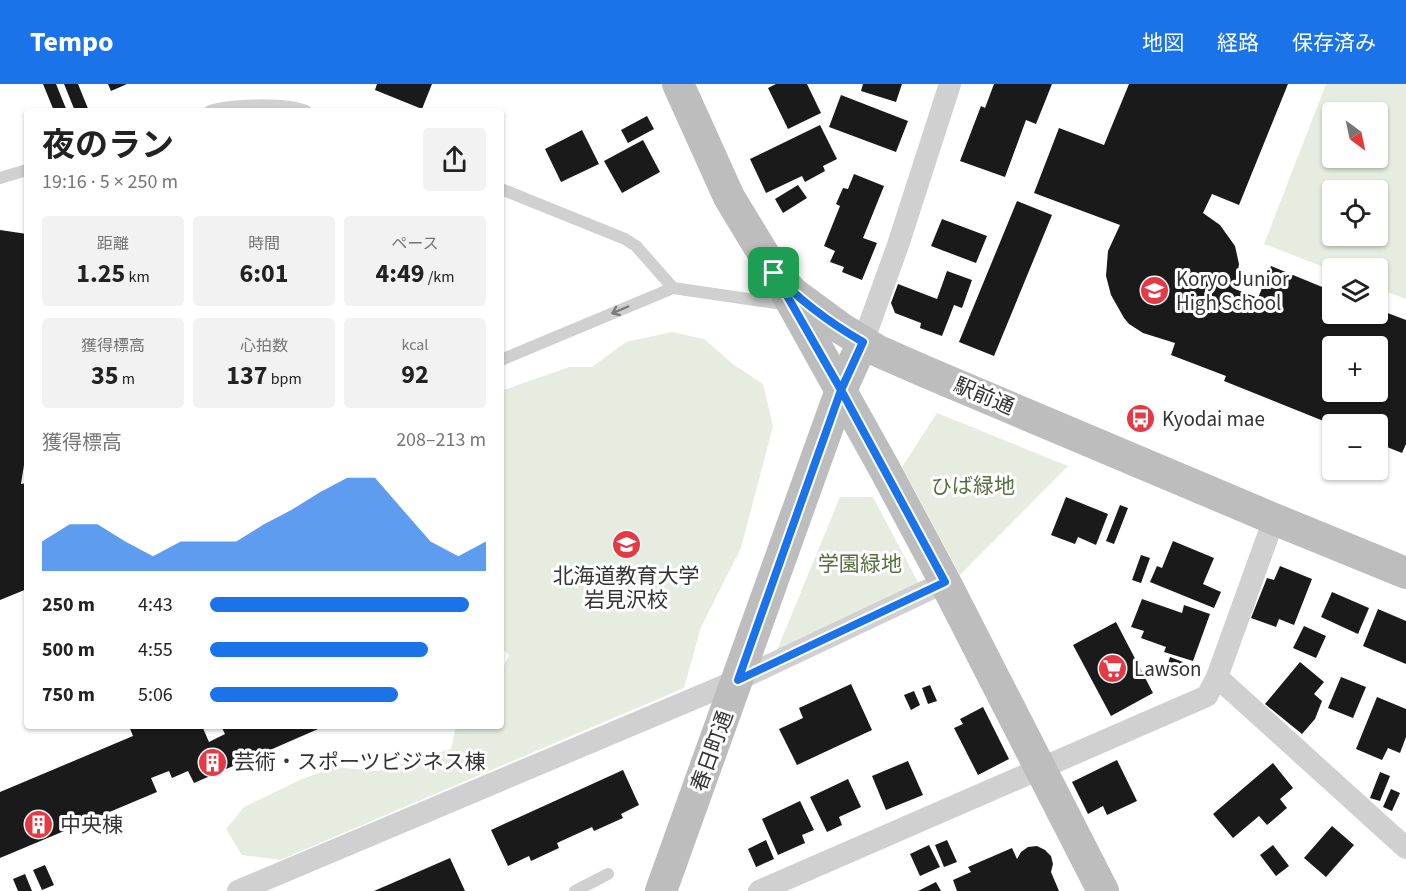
<!DOCTYPE html>
<html lang="ja">
<head>
<meta charset="utf-8">
<style>
	body { margin:0; font-family:"Source Sans 3","Noto Sans JP",sans-serif; background:#f2f2f2; color:#222; height:100vh; display:flex; flex-direction:column; font-size:22px; white-space:nowrap }
	* { box-sizing:border-box; margin:0 }
	p { font-size:20px; color:#767676 }
	.icon { flex:none; width:33px; height:33px; fill:none; stroke:currentColor; stroke-width:2; stroke-linecap:round; stroke-linejoin:round }
	.map { position:relative; flex:1; overflow:hidden }
	.drawer { position:absolute; left:24px; top:24px; width:480px; height:621px; display:flex; flex-direction:column; background:#fff; border-radius:6px; box-shadow:0 2px 4px #0004 }
	.drawer>* { flex:none }
	.needle { width:39px; rotate:147deg }
	.tools { position:absolute; left:1322px; top:18px; display:grid; gap:12px }
	.tools a { display:grid; place-items:center; width:66px; height:66px; border-radius:6px; background:#fff; box-shadow:0 2px 4px #0004; font-size:30px }
	.pin { position:absolute; display:grid; place-items:center; width:51px; height:51px; color:#fff; margin:-26px; border-radius:12px; box-shadow:0 3px 9px #0006 }
	.round { display:grid; place-items:center; flex:none; width:63px; height:63px; border-radius:6px; background:#f2f2f2 }
	.overview { display:flex; align-items:center; justify-content:space-between; height:102px; padding:0 18px }
	h1 { font-size:33px; font-weight:700; line-height:45px }
	.stats { display:grid; grid-template-columns:repeat(3,1fr); gap:9px; height:102px; padding:6px 18px }
	.stats div { display:grid; align-content:center; border-radius:6px; background:#f2f2f2; text-align:center }
	.stats b { font-size:26px; font-weight:700 }
	.stats small { font-size:16px; font-weight:400 }
	.stats p { font-size:16px }
	.chart { height:168px; padding:12px 18px }
	.chart p { display:flex; justify-content:space-between }
	.chart svg { width:100%; height:108px; margin-top:6px; fill:#1a73e8; opacity:.7 }
	ul { padding:0 18px; list-style:none; font-size:20px }
	li { display:grid; grid-template-columns:96px 72px 1fr; align-items:center; height:45px }
	li i { height:15px; border-radius:8px; background:#1a73e8 }
	header { display:flex; align-items:center; gap:36px; box-sizing:border-box; height:84px; padding:0 30px; background:#1a73e8; color:#fff }
	header strong { font-size:28px }
	nav { display:flex; gap:33px; margin-inline-start:auto; font-size:21px }
	.map>svg:first-child { display:block }
</style>
</head>
<body>
<header>
<strong>Tempo</strong>
<nav><a>地図</a><a>経路</a><a>保存済み</a></nav>
</header>
<div class="map">
<svg width="1406" height="807" viewBox="0 0 1406 807">
	<rect width="100%" height="100%" fill="#fff"/>
	<g fill="#e6ecdf" fill-rule="evenodd">
		<path d="M1326 0H1406V215L1377 204V184H1332V186L1264 160ZM1332 28H1377V74H1332ZM1332 106H1377V152H1332Z"/>
		<polygon points="672,248 704,255 734,281 763,300 773,342 741,464 701,543 684,604 280,776 242,771 226,745 244,723 302,695 335,683 378,687 451,665 456,642 501,642 501,588 509,571 501,563 501,307 569,283 592,283 626,258"/>
		<polygon points="937,329 1068,382 960,491 902,383"/>
		<polygon points="840,413 873,413 919,500 775,571"/>
	</g>
	<g fill="#1a1a1a" fill-rule="evenodd">
		<polygon points="43,0 56,0 67,27 54,27"/>
		<polygon points="64,0 78,0 89,27 75,27"/>
		<polygon points="108,0 127,0 111,7"/>
		<polygon points="377,0 432,0 422,25 375,6"/>
		<polygon points="776,0 807,0 821,29 788,45 768,4"/>
		<polygon points="863,0 902,0 896,18 861,7"/>
		<polygon points="994,0 1052,0 1036,40 1026,36 1005,93 960,77 981,22 985,24"/>
		<path d="M1129 0H1288L1239 121 1212 110 1203 129 1220 141 1235 162 1239 180 1235 205 1258 214 1271 182 1332 207V230H1377V225L1406 236V360L1402 369 1377 359V340H1331L1224 297 1226 292 1171 271 1175 259 1143 249 1129 240 1124 234 1111 211 1106 192 1108 167 1120 141 1034 109 1059 44 1104 61ZM1332 262H1377V308H1332Z"/>
		<polygon points="841,11 908,37 896,68 829,43"/>
		<polygon points="647,32 654,45 628,59 621,46"/>
		<polygon points="820,41 837,75 823,82 825,87 805,98 802,92 766,109 750,75"/>
		<polygon points="582,46 599,80 561,98 545,65"/>
		<polygon points="643,56 660,88 622,109 604,77"/>
		<polygon points="854,90 884,102 863,154 877,159 862,196 842,188 844,183 830,178 835,167 824,162 840,122 836,120 843,104 848,105"/>
		<polygon points="798,101 807,114 783,129 775,115"/>
		<polygon points="1017,117 1052,131 994,272 959,258"/>
		<polygon points="942,135 987,152 976,179 931,162"/>
		<polygon points="0,146 27,150 27,362 21,400 27,399 27,505 0,516"/>
		<polygon points="947,187 972,196 962,224 954,221 942,252 920,244 921,239 895,229 891,219 898,200 937,215"/>
		<polygon points="1066,413 1108,430 1096,461 1078,453 1075,460 1051,451"/>
		<polygon points="1120,421 1128,424 1114,460 1106,457"/>
		<polygon points="1173,457 1214,474 1203,500 1221,508 1214,524 1150,498 1157,482 1162,484"/>
		<polygon points="1141,471 1150,474 1141,499 1132,496"/>
		<polygon points="1280,482 1312,495 1294,541 1279,535 1276,543 1251,534 1267,494 1274,496"/>
		<polygon points="1332,508 1369,524 1358,550 1321,533"/>
		<polygon points="1142,515 1182,529 1184,521 1210,530 1193,577 1164,568 1166,563 1141,554 1144,547 1131,543"/>
		<polygon points="1378,525 1406,537 1406,580 1363,562"/>
		<polygon points="1116,538 1153,609 1111,632 1073,561"/>
		<polygon points="1304,542 1326,552 1316,574 1293,564"/>
		<polygon points="1170,573 1196,583 1193,592 1167,583"/>
		<polygon points="1300,578 1324,598 1314,610 1322,617 1315,635 1302,650 1265,620"/>
		<polygon points="1341,593 1366,603 1353,634 1328,624"/>
		<polygon points="851,600 872,646 797,681 779,645 803,634 799,624"/>
		<polygon points="930,601 937,617 928,620 922,604"/>
		<polygon points="914,607 920,621 911,626 904,611"/>
		<polygon points="1377,613 1406,625 1406,653 1400,669 1388,664 1382,676 1356,665"/>
		<polygon points="983,623 1009,675 978,691 954,644 963,640 960,635"/>
		<polygon points="129,642 202,642 209,658 225,650 221,642 325,642 194,699 188,687 172,694 169,687 151,694 157,708 0,774 0,708 133,652"/>
		<polygon points="1117,676 1137,717 1107,731 1103,722 1088,730 1072,698"/>
		<polygon points="908,677 923,711 886,726 872,692"/>
		<polygon points="1273,679 1293,704 1280,715 1287,724 1267,741 1259,732 1233,754 1213,730"/>
		<polygon points="623,686 639,721 621,730 623,734 594,747 592,743 557,759 559,764 531,777 529,772 508,782 491,746"/>
		<polygon points="1380,688 1390,692 1380,717 1370,714"/>
		<polygon points="848,695 861,723 839,733 842,741 827,748 810,713"/>
		<polygon points="1391,705 1400,709 1392,727 1383,723"/>
		<polygon points="800,717 814,746 802,751 805,759 778,771 762,735"/>
		<polygon points="1332,742 1354,761 1326,793 1304,774"/>
		<polygon points="766,756 774,775 756,783 748,765"/>
		<polygon points="947,756 957,778 944,783 935,761"/>
		<polygon points="929,761 940,783 920,792 910,770"/>
		<polygon points="1273,761 1289,782 1276,792 1260,771"/>
		<polygon points="1037,762 1045,766 1051,772 1053,780 1051,788 1059,807 957,807 953,796 971,788 968,783 1012,764 1017,775 1021,768 1028,763"/>
		<polygon points="450,774 465,807 374,807"/>
		<polygon points="45,781 54,801 42,806 33,786"/>
		<polygon points="25,790 32,807 18,807 13,795"/>
		<polygon points="936,798 941,807 918,807"/>
	</g>
	<g fill="none" stroke-linecap="round" stroke-linejoin="round">
		<g stroke="#d0d0d0" stroke-width="12">
			<path d="M210 27C231 20 286 19 306 27"/>
			<polyline points="0,94 27,86"/>
			<polyline points="501,105 625,155 636,162 673,204"/>
			<polyline points="501,276 673,204 789,221"/>
			<polyline points="575,807 608,790"/>
		</g>
		<g stroke="#d0d0d0" stroke-width="22">
			<polyline points="863,258 898,161 950,0"/>
			<polyline points="1217,593 1406,764"/>
			<polyline points="238,807 738,596 945,498"/>
			<polyline points="759,807 1207,612 1217,593 1274,435"/>
		</g>
		<g stroke="#bdbdbd" stroke-width="32">
			<polyline points="678,0 729,113 775,189 793,209 842,245 878,267 926,288 1274,435 1406,489"/>
			<polyline points="787,210 884,384 945,498 1103,807"/>
			<polyline points="661,807 841,306 863,258"/>
		</g>
	</g>
	<defs><path id="oneway-shaft" d="M-6 0H5M1.5-3L5.5 0L1.5 3" fill="none" stroke-width="1.6" stroke-linecap="round" stroke-linejoin="round" transform="scale(1.5)"/></defs>
	<use stroke="#7a7a7a" href="#oneway-shaft" transform="translate(620 226) rotate(157)"/>
	<g fill="none" stroke-linecap="round" stroke-linejoin="round">
		<defs>
			<path id="route" d="M774 189 841 306 738 596 945 498 841 306 863 258C830 239 800 217 774 189"/>
		</defs>
		<use href="#route" stroke="#fff" stroke-width="12"/>
		<use href="#route" stroke="#1a73e8" stroke-width="8"/>
	</g>
	<defs>
		<symbol id="school-disc" viewBox="-11 -11 22 22"><circle r="9.5" fill="#e63946" stroke="#fff"/><path d="M0-5L7-2L0 1L-7-2ZM-4 1L0 2.5L4 1V4Q0 6-4 4Z" fill="#fff"/></symbol>
		<symbol id="bus-disc" viewBox="-11 -11 22 22"><circle r="9.5" fill="#e63946" stroke="#fff"/><path d="M-5-6H5V4H4V6H2V4H-2V6H-4V4H-5ZM-3.5-4V0h7V-4ZM-3.5 1.2v1.5H-2V1.2ZM2 1.2v1.5H3.5V1.2Z" fill="#fff"/></symbol>
		<symbol id="university-disc" viewBox="-11 -11 22 22"><circle r="9.5" fill="#e63946" stroke="#fff"/><path d="M0-5L7-2L0 1L-7-2ZM-4 1L0 2.5L4 1V4Q0 6-4 4Z" fill="#fff"/></symbol>
		<symbol id="supermarket-disc" viewBox="-11 -11 22 22"><circle r="9.5" fill="#e63946" stroke="#fff"/><path d="M-6-5.5h2.5l.6 2H6L4.5 2H-2.5L-4.4-4H-6ZM-1.5 3.2a1.3 1.3 0 1 0 .1 0ZM3 3.2a1.3 1.3 0 1 0 .1 0Z" fill="#fff"/></symbol>
		<symbol id="building-disc" viewBox="-11 -11 22 22"><circle r="9.5" fill="#e63946" stroke="#fff"/><path d="M-4-6H4V6H1V3H-1V6H-4ZM-2.5-4.3h1.7v1.8h-1.7ZM.8-4.3h1.7v1.8H.8ZM-2.5-1h1.7V.8h-1.7ZM.8-1h1.7V.8H.8Z" fill="#fff"/></symbol>
	</defs>
	<g fill-rule="evenodd">
		<use href="#school-disc" x="1138" y="190" width="33" height="33"/>
		<use href="#bus-disc" x="1124" y="318" width="33" height="33"/>
		<use href="#university-disc" x="610" y="444" width="33" height="33"/>
		<use href="#supermarket-disc" x="1096" y="568" width="33" height="33"/>
		<use href="#building-disc" x="196" y="662" width="33" height="33"/>
		<use href="#building-disc" x="22" y="724" width="33" height="33"/>
	</g>
	<g text-anchor="middle" stroke-width="6" stroke-linejoin="round" paint-order="stroke">
		<g font-size="21" fill="#333" stroke="#fff" text-anchor="start">
			<text x="1176" y="202">Koryo Junior<tspan x="1176" dy="24">High School</tspan></text>
			<text x="1162" y="342">Kyodai mae</text>
			<text x="626" y="499" text-anchor="middle">北海道教育大学<tspan x="626" dy="24">岩見沢校</tspan></text>
			<text x="1134" y="592">Lawson</text>
			<text x="234" y="685">芸術・スポーツビジネス棟</text>
			<text x="60" y="748">中央棟</text>
		</g>
		<g font-size="21" fill="#333" stroke="#fff">
			<text transform="translate(984 312) rotate(23)" y="7">駅前通</text>
			<text transform="translate(712 667) rotate(-70)" y="7">春日町通</text>
		</g>
		<g font-size="21" fill="#56703f" stroke="#fff">
			<text x="973" y="409">ひば緑地</text>
			<text x="860" y="487">学園緑地</text>
		</g>
	</g>
</svg>
<div class="tools">
<a><svg class="needle" viewBox="-14 -14 28 28"><path d="M0-13l5 13h-10z" fill="#e53935"/><path d="M0 13l5-13h-10z" fill="#767676"/></svg></a>
<a><svg class="icon" aria-label="locate" viewBox="0 0 24 24"><circle cx="12" cy="12" r="6"/><path d="M12 2v4M12 18v4M2 12h4M18 12h4"/></svg></a>
<a><svg class="icon" aria-label="layers" viewBox="0 0 24 24"><path d="M12 4l9 5-9 5-9-5zM3 14l9 5 9-5"/></svg></a>
<a>+</a>
<a>−</a>
</div>
<div class="pin" style="left:774px;top:189px;background:#1e9e55"><svg class="icon" aria-label="arrive" viewBox="0 0 24 24"><path d="M6 21V4h12l-3 4 3 4H6"/></svg></div>
<section class="drawer">
<div class="overview"><div><h1>夜のラン</h1><p>19:16 · 5 × 250 m</p></div><a class="round"><svg class="icon" aria-label="share" viewBox="0 0 24 24"><path d="M12 15V3M7 8l5-5 5 5M5 13v7h14v-7"/></svg></a></div>
<div class="stats">
<div><p>距離</p><b>1.25<small> km</small></b></div>
<div><p>時間</p><b>6:01</b></div>
<div><p>ペース</p><b>4:49<small> /km</small></b></div>
</div>
<div class="stats">
<div><p>獲得標高</p><b>35<small> m</small></b></div>
<div><p>心拍数</p><b>137<small> bpm</small></b></div>
<div><p>kcal</p><b>92</b></div>
</div>
<div class="chart"><p><span>獲得標高</span>208–213 m</p>
<svg viewBox="0 0 160 44" preserveAspectRatio="none"><path d="M0 44V32L10 25L20 25L30 32L40 38L50 32L60 32L70 32L80 25L90 19L100 12L110 6L120 6L130 19L140 32L150 38L160 32V44z"/></svg>
</div>
<ul>
<li><b>250 m</b>4:43<i style="width:94%"></i></li>
<li><b>500 m</b>4:55<i style="width:79%"></i></li>
<li><b>750 m</b>5:06<i style="width:68%"></i></li>
</ul>
</section>
</div>
</body>
</html>
